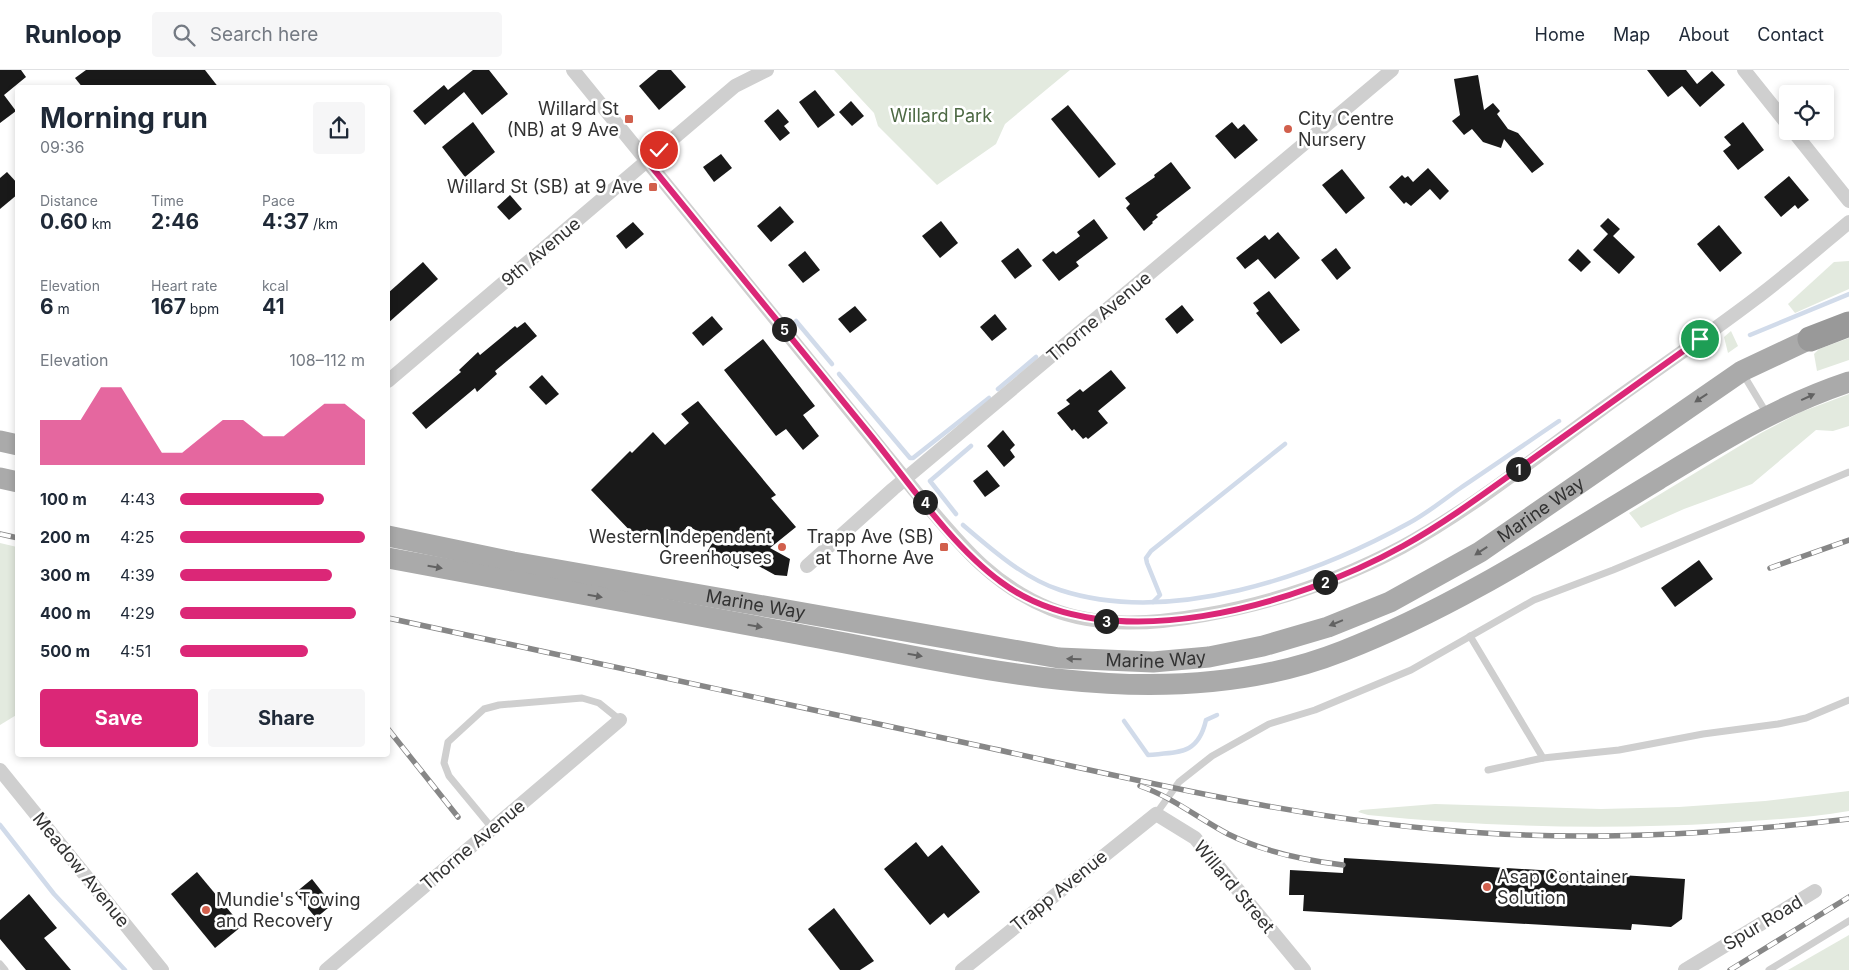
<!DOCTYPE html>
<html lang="en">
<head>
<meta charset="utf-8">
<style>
	body { margin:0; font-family:Inter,sans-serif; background:#f6f6f7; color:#1f2937; height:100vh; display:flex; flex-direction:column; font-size:19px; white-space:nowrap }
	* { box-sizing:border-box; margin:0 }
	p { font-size:16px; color:#747a83 }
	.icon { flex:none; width:28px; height:28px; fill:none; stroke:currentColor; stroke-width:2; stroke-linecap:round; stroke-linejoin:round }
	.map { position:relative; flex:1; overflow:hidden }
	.drawer { position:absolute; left:15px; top:15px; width:375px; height:672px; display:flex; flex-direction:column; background:#fff; border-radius:5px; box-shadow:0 2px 8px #0003 }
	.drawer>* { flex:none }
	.tools { position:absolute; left:1779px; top:15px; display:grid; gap:10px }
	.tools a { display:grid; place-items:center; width:55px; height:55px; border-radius:5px; background:#fff; box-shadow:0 2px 8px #0003; font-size:25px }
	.pin { position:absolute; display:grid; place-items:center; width:42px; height:42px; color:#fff; margin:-21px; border:2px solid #fff; border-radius:50%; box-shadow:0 1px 5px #0007 }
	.km { position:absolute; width:25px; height:25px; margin:-12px; border-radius:50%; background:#222; color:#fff; font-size:14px; line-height:25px; text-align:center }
	.round { display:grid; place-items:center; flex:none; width:52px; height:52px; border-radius:5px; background:#f6f6f7 }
	.headline { display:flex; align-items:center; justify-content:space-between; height:85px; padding:0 25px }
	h1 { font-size:28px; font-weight:700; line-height:38px }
	.figures { display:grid; grid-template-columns:repeat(3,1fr); gap:8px; height:85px; padding:5px 25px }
	.figures div { display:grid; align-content:center }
	.figures b { font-size:21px; font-weight:700 }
	.figures small { font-size:14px; font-weight:400 }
	.figures p { font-size:14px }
	.chart { height:140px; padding:10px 25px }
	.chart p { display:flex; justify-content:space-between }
	.chart svg { width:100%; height:90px; margin-top:5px; fill:#db2777; opacity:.7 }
	.cta { display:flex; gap:10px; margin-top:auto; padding:10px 25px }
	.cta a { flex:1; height:58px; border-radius:5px; background:#db2777; color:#fff; font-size:20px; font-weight:700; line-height:58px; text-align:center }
	.cta a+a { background:#f6f6f7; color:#1f2937 }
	ul { padding:0 25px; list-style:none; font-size:16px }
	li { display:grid; grid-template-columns:80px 60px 1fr; align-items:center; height:38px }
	li i { height:12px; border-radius:6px; background:#db2777 }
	header { display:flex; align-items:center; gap:30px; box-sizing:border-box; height:70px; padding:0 25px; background:#fff; border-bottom:1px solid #e0e1e3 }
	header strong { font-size:24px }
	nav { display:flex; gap:28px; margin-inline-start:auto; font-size:18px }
	.search { width:350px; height:45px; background:#f6f6f7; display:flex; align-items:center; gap:12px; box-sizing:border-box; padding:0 18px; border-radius:5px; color:#747a83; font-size:19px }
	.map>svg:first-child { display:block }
</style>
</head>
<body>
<header>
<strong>Runloop</strong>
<div class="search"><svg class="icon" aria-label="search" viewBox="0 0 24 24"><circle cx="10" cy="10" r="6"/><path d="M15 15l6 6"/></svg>Search here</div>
<nav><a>Home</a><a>Map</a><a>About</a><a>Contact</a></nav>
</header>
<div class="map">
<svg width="1849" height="900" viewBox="0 0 1849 900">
	<rect width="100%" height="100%" fill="#fff"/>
	<g fill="#e3eadf">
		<polygon points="834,0 1070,0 1005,54 996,74 937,115 878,56 874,43"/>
		<polygon points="1849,191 1849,219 1795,243 1788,234 1834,192"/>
		<polygon points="1731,261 1738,276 1728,283 1724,267"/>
		<polygon points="1849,268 1849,290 1817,301 1814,284 1819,279"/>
		<polygon points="1849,324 1849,356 1833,361 1816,360 1752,414 1684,439 1641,458 1629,443 1761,363 1801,342"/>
		<polygon points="0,473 17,477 18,644 0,655"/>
		<path d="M1849 721V741C1808 748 1766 750 1724 753 1605 760 1487 757 1368 745L1358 742 1361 740 1435 734 1601 739 1679 737 1765 731Z"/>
		<polygon points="1849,865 1849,900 1788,900"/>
	</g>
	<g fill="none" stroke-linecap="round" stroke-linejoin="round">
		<g stroke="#d1dbea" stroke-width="4.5">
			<polyline points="796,251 832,294"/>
			<polyline points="1750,265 1849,224"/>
			<polyline points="839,304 910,388 913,388 989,328"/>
			<polyline points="998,319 1036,287"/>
			<polyline points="956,444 930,411 971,376"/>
			<path d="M963 455C991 479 1025 509 1060 520 1170 556 1311 507 1409 453 1426 444 1442 431 1459 419 1492 397 1525 374 1559 351"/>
			<polyline points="1153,532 1160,525 1147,493 1146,488 1151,481 1285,374"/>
			<path d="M1124 651 1148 685C1179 682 1198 685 1206 650L1217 645"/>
			<polyline points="0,755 54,824 125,900"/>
		</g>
	</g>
	<g fill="#191919">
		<polygon points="0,0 21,0 26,7 4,25 16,41 0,53"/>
		<polygon points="86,0 205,0 219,18 83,18 75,8"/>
		<polygon points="473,0 489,0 508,24 482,45 464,22 425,55 413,41 444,15 448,20"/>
		<polygon points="658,0 671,0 686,17 659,40 639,16"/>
		<polygon points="1647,0 1686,0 1697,14 1712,1 1725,15 1700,37 1682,16 1668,27"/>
		<polygon points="1478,5 1484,40 1493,33 1500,41 1497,44 1508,59 1518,63 1544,94 1532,103 1504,69 1501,78 1483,72 1472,59 1464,65 1452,51 1460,45 1454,9"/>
		<polygon points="815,20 835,45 818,58 799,32"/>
		<polygon points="851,31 864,46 852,56 839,42"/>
		<polygon points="1068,35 1116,94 1099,108 1051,49"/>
		<polygon points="778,39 789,52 784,56 790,63 780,71 764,51"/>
		<polygon points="473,52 495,82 465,107 442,77"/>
		<polygon points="1232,52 1238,59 1244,54 1258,70 1235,89 1215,66"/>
		<polygon points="1743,52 1764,80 1738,100 1723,81 1731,75 1724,67"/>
		<polygon points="721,84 732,98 714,112 703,97"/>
		<polygon points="1171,92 1191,118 1156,145 1158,147 1152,152 1153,153 1144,161 1126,138 1130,134 1125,128 1155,107 1154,105"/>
		<polygon points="1428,98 1449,121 1440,130 1430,119 1411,136 1406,132 1404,134 1389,117 1402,105 1405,108 1408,106 1413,112"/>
		<polygon points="1342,99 1365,128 1346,144 1322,115"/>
		<polygon points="7,102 18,114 18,124 0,139 0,108"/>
		<polygon points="1789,106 1809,130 1798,139 1795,135 1781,147 1764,127"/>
		<polygon points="510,125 522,139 509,150 497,137"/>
		<polygon points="780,136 794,152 771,172 757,156"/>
		<polygon points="1608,148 1620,159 1613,166 1635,187 1619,204 1593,180 1608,164 1600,156"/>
		<polygon points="1094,149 1108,168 1076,192 1079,196 1059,211 1042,190 1053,181 1056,184 1080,166 1077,162"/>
		<polygon points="941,151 958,173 940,188 922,166"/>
		<polygon points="633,152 644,164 626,179 616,166"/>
		<polygon points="1719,155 1742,183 1720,202 1697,174"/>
		<polygon points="1278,162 1300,188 1275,209 1258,189 1245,199 1236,188 1265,165 1269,170"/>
		<polygon points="1018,178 1032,196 1015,209 1001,191"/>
		<polygon points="1336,178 1351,198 1337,210 1321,190"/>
		<polygon points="1578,179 1591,192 1581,202 1568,190"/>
		<polygon points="805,181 820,200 803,213 788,195"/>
		<polygon points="423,192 438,209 388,253 388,223"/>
		<polygon points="1269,221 1300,260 1281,274 1256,243 1259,241 1253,233"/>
		<polygon points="1182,235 1194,250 1177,264 1165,249"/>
		<polygon points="855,236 867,250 850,263 838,249"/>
		<polygon points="995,244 1007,259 992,271 980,257"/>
		<polygon points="712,246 723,259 703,276 692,263"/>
		<polygon points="525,252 537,266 495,301 497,304 477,322 475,318 426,359 412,343 461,302 459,300 478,282 480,285 515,256 517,258"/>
		<polygon points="763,269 815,336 803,345 819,366 803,380 786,359 776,366 724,300"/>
		<polygon points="1111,300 1126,318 1098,341 1108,353 1088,369 1086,367 1083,369 1074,359 1072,361 1057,343 1070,334 1066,330 1080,319 1083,322"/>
		<polygon points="542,305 559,324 546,335 529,317"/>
		<polygon points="698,331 776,425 771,428 796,457 770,478 790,489 787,506 775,505 744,488 738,499 707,482 714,470 688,456 667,478 647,459 637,468 591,420 630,381 632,383 653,362 665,375 689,353 681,344"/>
		<polygon points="1003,360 1015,375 1010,380 1015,387 1004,397 987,376"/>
		<polygon points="987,400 1000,416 985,427 973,411"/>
		<polygon points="1699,490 1713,509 1675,537 1661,518"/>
		<polygon points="916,772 928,787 942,775 980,822 948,848 944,843 930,855 884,799"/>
		<polygon points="1344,788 1685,809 1682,849 1671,857 1632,854 1631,860 1303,841 1304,825 1289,825 1290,800 1343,803"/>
		<polygon points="197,802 242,856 215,878 171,824"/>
		<polygon points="312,809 330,832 326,835 328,838 316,848 295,823"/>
		<polygon points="29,824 57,858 44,868 71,900 26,900 0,869 0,850"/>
		<polygon points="834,838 874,891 860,900 840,900 808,859"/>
	</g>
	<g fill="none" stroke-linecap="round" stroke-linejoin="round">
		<g stroke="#cfcfcf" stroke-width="7">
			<polyline points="1743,304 1767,344"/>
			<polyline points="1470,566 1543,688"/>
			<polyline points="1488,700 1543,688 1619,680 1703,664 1778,654 1806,648 1849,630"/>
			<polyline points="1156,744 1179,712 1212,686 1269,654 1315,640 1411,600 1534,530 1613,500 1849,402"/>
			<polyline points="492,758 449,706 444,693 448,672 484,639 499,635 582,628 599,633 620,650"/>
			<polyline points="0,894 5,900"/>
			<polyline points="1769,900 1849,851"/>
		</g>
		<g stroke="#cfcfcf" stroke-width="14">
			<path d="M573 0 915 421C957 470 989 514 1051 539 1099 558 1154 554 1204 545 1273 533 1340 510 1402 477 1473 438 1537 386 1602 339 1653 302 1705 267 1755 229 1787 205 1818 178 1849 152"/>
			<polyline points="1744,0 1788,55"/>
			<polyline points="1793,61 1849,131"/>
			<polyline points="388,311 735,16 767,0"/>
			<polyline points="807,496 893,419 1392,0"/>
			<polyline points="0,700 162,900"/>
			<polyline points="326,900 620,650"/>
			<polyline points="962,900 1156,744 1195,768 1304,900"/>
			<polyline points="1685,900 1815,821"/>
		</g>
		<g stroke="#aaa" stroke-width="21">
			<polyline points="0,371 18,375"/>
			<polyline points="0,408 18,412"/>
			<path id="s1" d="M388 466 513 492 1059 588 1153 592 1209 587 1263 576 1328 557 1390 532 1480 482 1742 301 1810 269 1825 265"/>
			<path d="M388 488C522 513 657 538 792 563 970 595 1166 651 1343 581 1454 538 1555 472 1656 411 1720 372 1777 336 1849 312"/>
		</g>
		<polyline stroke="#999" stroke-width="25" points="1810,269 1849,254"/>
		<defs>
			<g id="rail">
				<polyline points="0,464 18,468"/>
				<polyline points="1770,498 1849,470"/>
				<path d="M388 548C587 591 786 634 985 677 1150 713 1315 753 1484 763 1606 771 1728 763 1849 749"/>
				<polyline points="388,659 458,747"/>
				<path d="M1140 716C1172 727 1198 748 1228 764 1264 782 1303 790 1343 795"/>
				<polyline points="1730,900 1849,827"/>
			</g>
		</defs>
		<use href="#rail" stroke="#878787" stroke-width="5.5"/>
		<use href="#rail" stroke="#fff" stroke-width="4" stroke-dasharray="11" stroke-linecap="butt"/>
	</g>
	<defs><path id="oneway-solid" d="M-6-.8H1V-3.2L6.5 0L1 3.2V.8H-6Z" transform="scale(1.25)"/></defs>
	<g fill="#626262">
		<use href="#oneway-solid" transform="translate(1808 327) rotate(-25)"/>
		<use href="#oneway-solid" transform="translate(1701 328) rotate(147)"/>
		<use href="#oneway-solid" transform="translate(1481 481) rotate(147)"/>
		<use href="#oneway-solid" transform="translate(435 497) rotate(10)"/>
		<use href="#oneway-solid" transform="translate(595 526) rotate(10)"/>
		<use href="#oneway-solid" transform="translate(1336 553) rotate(158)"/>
		<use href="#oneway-solid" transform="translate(755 556) rotate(10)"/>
		<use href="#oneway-solid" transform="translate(915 585) rotate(10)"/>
		<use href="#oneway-solid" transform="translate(1074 589) rotate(-178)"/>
	</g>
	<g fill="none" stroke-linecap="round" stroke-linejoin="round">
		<defs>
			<path id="route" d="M659 80 647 91C722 183 797 275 872 367 910 414 952 476 1001 512 1108 592 1297 535 1403 476 1448 451 1489 420 1531 390 1587 350 1644 309 1700 269"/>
		</defs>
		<use href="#route" stroke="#fff" stroke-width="10"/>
		<use href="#route" stroke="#db2777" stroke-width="6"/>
	</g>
	<g fill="#d15f4c" stroke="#fff" stroke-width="2">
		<rect x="624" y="44" width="10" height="10" rx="2.5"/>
		<circle cx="1288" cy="59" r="5"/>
		<rect x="648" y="112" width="10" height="10" rx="2.5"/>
		<circle cx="782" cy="477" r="5"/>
		<rect x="939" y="472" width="10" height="10" rx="2.5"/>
		<circle cx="1487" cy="817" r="5"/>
		<circle cx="206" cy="840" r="5"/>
	</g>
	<g text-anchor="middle" stroke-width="5" stroke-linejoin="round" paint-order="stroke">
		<g font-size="18" fill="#323232" stroke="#fff" text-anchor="end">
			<text x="619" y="45">Willard St<tspan x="619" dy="21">(NB) at 9 Ave</tspan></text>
			<text x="1298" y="55" text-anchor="start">City Centre<tspan x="1298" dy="21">Nursery</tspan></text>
			<text x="643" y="123">Willard St (SB) at 9 Ave</text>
			<text x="772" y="473">Western Independent<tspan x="772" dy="21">Greenhouses</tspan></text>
			<text x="934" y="473">Trapp Ave (SB)<tspan x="934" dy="21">at Thorne Ave</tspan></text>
			<text x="1497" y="813" text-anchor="start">Asap Container<tspan x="1497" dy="21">Solution</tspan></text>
			<text x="216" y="836" text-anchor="start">Mundie's Towing<tspan x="216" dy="21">and Recovery</tspan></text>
		</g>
		<g font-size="18" fill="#4d6944" stroke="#fff">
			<text x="941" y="52">Willard Park</text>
		</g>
		<g font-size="18" fill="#323232" stroke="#fff">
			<text transform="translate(541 182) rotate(-40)" y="6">9th Avenue</text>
			<text transform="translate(1099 247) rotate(-40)" y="6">Thorne Avenue</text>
			<text dy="6" stroke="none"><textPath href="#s1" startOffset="1199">Marine Way</textPath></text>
			<text dy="6" stroke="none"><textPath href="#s1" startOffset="374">Marine Way</textPath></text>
			<text dy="6" stroke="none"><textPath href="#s1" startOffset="779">Marine Way</textPath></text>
			<text transform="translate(473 775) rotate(-40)" y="6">Thorne Avenue</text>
			<text transform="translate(81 800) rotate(51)" y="6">Meadow Avenue</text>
			<text transform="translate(1234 817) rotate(50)" y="6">Willard Street</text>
			<text transform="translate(1059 821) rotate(-39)" y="6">Trapp Avenue</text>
			<text transform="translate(1763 853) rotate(-31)" y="6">Spur Road</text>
		</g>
	</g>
</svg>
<div class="tools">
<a><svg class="icon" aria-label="locate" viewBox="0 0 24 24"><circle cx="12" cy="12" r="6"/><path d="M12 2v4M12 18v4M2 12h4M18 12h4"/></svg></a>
</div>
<div class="pin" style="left:1700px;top:269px;background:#1e9e55"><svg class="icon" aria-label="arrive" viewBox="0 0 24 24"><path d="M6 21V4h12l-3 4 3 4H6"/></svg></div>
<div class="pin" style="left:659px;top:80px;background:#d93025"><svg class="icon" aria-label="check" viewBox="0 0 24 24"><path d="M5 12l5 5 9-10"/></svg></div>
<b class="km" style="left:1518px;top:399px">1</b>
<b class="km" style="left:1325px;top:512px">2</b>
<b class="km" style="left:1106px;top:551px">3</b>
<b class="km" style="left:925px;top:432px">4</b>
<b class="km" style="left:784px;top:259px">5</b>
<section class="drawer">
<div class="headline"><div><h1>Morning run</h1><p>09:36</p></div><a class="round"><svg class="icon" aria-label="share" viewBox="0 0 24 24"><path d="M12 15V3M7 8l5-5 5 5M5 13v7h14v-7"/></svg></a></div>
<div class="figures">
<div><p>Distance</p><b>0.60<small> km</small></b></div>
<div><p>Time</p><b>2:46</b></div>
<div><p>Pace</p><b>4:37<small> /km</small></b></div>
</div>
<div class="figures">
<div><p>Elevation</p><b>6<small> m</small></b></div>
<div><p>Heart rate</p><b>167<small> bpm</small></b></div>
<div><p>kcal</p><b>41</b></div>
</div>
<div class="chart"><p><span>Elevation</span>108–112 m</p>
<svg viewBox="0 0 160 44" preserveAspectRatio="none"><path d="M0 44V22L10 22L20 22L30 6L40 6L50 22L60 38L70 38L80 30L90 22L100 22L110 30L120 30L130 22L140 14L150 14L160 22V44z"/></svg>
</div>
<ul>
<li><b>100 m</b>4:43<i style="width:78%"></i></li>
<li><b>200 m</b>4:25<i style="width:100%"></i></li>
<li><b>300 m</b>4:39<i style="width:82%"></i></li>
<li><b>400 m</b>4:29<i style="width:95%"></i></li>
<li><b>500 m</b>4:51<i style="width:69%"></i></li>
</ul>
<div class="cta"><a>Save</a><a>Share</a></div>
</section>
</div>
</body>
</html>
